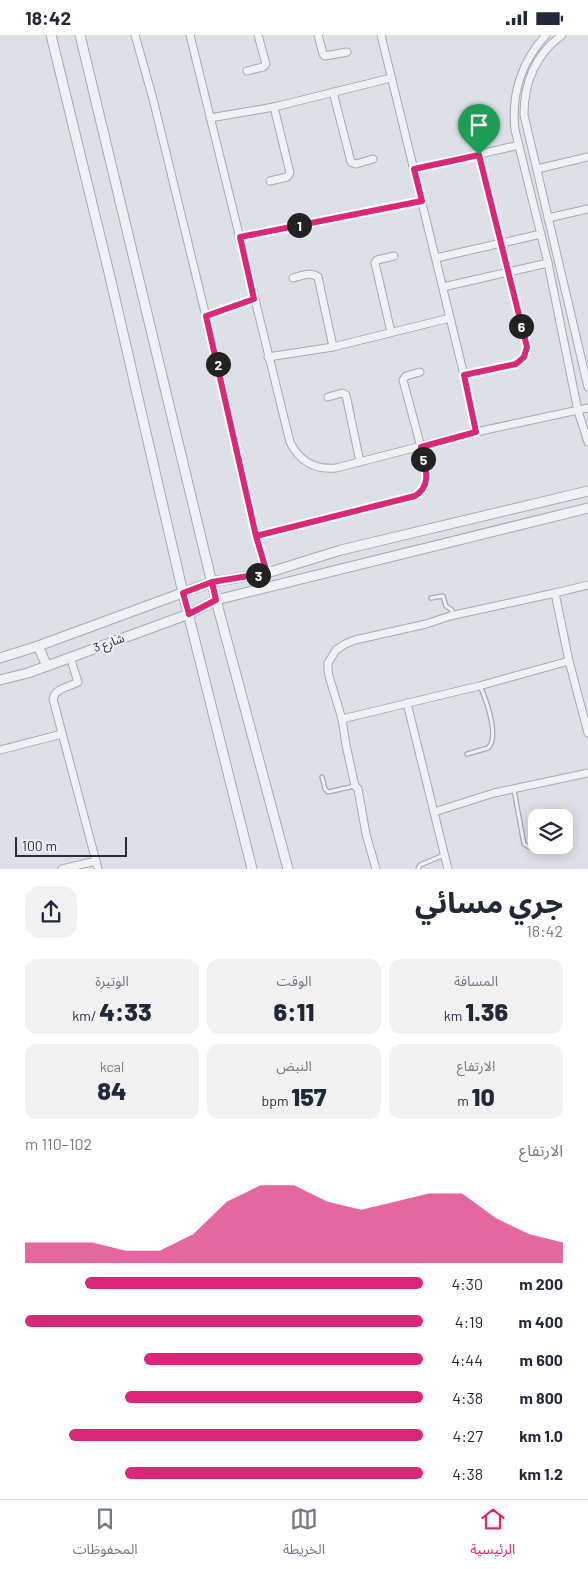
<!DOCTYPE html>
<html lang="ar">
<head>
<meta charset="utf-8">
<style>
	body { margin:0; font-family:Barlow,"Noto Sans Arabic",sans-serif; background:#f2f2f3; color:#1f2937; direction:rtl; height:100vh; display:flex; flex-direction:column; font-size:19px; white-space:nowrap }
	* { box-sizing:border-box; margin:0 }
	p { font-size:16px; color:#747a83 }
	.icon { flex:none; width:28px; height:28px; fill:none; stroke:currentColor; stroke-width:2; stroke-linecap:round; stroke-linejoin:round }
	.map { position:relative; height:834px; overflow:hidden; direction:ltr }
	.drawer { display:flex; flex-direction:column; background:#fff; flex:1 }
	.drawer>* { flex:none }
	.fabs { position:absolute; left:528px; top:774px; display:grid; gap:10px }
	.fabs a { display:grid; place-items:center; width:45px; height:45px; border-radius:10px; background:#fff; box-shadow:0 2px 12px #0003; font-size:25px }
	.scale { position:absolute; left:15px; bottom:12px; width:112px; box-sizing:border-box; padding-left:5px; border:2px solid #272c3d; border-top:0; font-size:14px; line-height:18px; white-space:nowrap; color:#272c3d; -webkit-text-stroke:4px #eceff4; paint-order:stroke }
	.pin { position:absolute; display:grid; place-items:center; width:42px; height:42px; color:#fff; margin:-51px -21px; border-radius:50% 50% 50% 0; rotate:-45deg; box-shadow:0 0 5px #0007 }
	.pin .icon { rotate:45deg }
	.km { position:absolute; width:25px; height:25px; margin:-12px; border-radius:50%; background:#222; color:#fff; font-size:14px; line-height:25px; text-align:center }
	.round { display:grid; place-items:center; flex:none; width:52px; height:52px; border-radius:15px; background:#f2f2f3 }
	.headline { display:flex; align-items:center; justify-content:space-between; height:85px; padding:0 25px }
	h1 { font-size:28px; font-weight:800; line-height:38px }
	.stats { display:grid; grid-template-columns:repeat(3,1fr); gap:8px; height:85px; padding:5px 25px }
	.stats div { display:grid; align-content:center; border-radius:12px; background:#f2f2f3; text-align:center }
	.stats b { font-size:25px; font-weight:800 }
	.stats small { font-size:14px; font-weight:400 }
	.stats p { font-size:14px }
	.chart { height:140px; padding:10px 25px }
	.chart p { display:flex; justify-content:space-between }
	.chart svg { width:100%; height:90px; margin-top:5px; fill:#db2777; opacity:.7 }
	ul { padding:0 25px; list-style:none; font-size:16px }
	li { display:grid; grid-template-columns:80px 60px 1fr; align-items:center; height:38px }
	li i { height:12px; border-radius:6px; background:#db2777 }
	.status { display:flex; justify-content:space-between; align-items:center; height:35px; padding:0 25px; background:#fff; direction:ltr }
	.status svg { height:14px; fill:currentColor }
	.tab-bar { display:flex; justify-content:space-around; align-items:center; height:70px; border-top:1px solid #e0e1e3; background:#fff; font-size:14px; color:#747a83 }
	.tab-bar a { display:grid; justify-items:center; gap:2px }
	.tab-bar .selected { color:#db2777 }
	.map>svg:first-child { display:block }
</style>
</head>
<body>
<div class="status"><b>18:42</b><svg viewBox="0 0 49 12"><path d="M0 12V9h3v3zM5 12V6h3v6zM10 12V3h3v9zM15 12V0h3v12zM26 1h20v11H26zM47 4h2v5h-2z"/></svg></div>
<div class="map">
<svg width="588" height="834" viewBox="0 0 588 834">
	<rect width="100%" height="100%" fill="#dde0e7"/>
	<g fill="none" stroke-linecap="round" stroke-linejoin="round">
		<defs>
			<g id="service">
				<polyline points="431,563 443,561 446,571 452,575 452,579"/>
				<path d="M467 719 488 713C500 702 486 664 480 651"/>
				<polyline points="322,742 325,754 328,757 355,751"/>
				<polyline points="514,755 524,809 529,812 540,810"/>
				<polyline points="564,804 565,804"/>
				<polyline points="418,834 420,830 444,820"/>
			</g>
			<g id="minor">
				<polyline points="135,0 153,64 218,331 256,501 267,538"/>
				<path d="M190 0 290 407C299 426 315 435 336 433L476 397 588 373"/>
				<polyline points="318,0 323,19 325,21 347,17"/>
				<polyline points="381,0 464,340 476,397"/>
				<path d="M546 0C522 26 511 59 515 95L548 228 578 376 588 407"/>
				<path d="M562 0C535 20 524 47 524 80L588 352"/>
				<polyline points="247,36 263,32 266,29 258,0"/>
				<polyline points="333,57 351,127 356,129 373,124"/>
				<polyline points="210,83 274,72 391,43"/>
				<polyline points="414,134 519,110"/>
				<polyline points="537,134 588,122"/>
				<polyline points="270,146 287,142 290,138 274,72"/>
				<polyline points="548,183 588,174"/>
				<polyline points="239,202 422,166"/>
				<polyline points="436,223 541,199"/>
				<path d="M293 243C301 241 311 236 318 242L333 312"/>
				<polyline points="443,252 548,228"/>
				<polyline points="206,281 254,264"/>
				<polyline points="391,297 375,228 377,225 394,221"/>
				<polyline points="268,322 333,312 450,283"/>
				<path d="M464 340 516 329C523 325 526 320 527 312L479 120"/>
				<polyline points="328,362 342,358 346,360 360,427"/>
				<polyline points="256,501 415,461 424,453 427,442 421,412 403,345 406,341 420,337"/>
				<polyline points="555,558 569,626 588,698"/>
				<path d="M70 622 78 647C69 652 55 653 53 664L98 834"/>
				<polyline points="407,668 448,834"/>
				<polyline points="342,684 479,651 569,626"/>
				<polyline points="0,715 62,699"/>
				<polyline points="434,777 494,758 588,738"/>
				<polyline points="62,834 96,826"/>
				<polyline points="376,834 366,799 358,754 355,751 346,710 342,684 329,641 328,634 328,628 336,615 345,609 355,605 426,589 450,581 555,558 588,550"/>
			</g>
			<g id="tertiary">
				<polyline points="51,0 111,246 183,558 252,834"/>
				<polyline points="80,0 216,565 288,834"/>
				<polyline points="38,611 47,631"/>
				<polyline points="0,623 38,611 212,547 267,538 341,515 588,456"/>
				<polyline points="0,645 28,638 189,579 216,565 588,473"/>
			</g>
		</defs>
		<use href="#service" stroke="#a6aab4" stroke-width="5.5"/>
		<use href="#minor" stroke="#a6aab4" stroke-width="9"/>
		<use href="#tertiary" stroke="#a6aab4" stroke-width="11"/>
		<use href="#service" stroke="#f0f1f5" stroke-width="3"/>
		<use href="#minor" stroke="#f0f1f5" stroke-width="7"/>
		<use href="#tertiary" stroke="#f0f1f5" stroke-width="9"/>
	</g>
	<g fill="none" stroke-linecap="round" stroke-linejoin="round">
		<defs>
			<path id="route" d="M479 120 414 134 422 166 240 202 254 264 206 281 256 501 267 538 212 547 216 565 189 579 183 558 212 547 267 538 256 501 415 461C434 449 424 429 421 412L476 397 464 340 516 329 524 322 527 312 479 120"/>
		</defs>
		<use href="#route" stroke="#fff" stroke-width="10"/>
		<use href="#route" stroke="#db2777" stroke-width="6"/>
	</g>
	<g text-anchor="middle" stroke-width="4.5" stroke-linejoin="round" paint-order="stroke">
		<g font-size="12" fill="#272c3d" stroke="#eceff4">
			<text transform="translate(109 608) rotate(-20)" y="4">شارع 3</text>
		</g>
	</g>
</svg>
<div class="fabs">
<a><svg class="icon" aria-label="layers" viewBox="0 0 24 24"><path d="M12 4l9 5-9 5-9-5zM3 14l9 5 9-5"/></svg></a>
</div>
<div class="scale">100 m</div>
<div class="pin" style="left:479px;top:120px;background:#1e9e55"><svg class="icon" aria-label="arrive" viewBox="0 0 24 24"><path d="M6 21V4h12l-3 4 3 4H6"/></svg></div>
<b class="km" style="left:299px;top:190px">1</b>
<b class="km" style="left:218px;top:329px">2</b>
<b class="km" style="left:258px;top:540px">3</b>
<b class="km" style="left:423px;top:424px">5</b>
<b class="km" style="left:521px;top:291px">6</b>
</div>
<section class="drawer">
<div class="headline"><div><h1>جري مسائي</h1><p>18:42</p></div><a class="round"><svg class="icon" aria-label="share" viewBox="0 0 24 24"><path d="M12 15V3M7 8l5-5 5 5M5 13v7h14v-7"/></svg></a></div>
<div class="stats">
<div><p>المسافة</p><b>1.36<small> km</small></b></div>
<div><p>الوقت</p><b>6:11</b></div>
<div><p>الوتيرة</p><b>4:33<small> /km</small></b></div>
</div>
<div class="stats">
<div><p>الارتفاع</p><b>10<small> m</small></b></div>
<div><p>النبض</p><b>157<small> bpm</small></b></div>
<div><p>kcal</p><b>84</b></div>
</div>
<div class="chart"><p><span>الارتفاع</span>102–110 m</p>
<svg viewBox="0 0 160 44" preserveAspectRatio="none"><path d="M0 44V34L10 34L20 34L30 38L40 38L50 30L60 14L70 6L80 6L90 14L100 18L110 14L120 10L130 10L140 22L150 30L160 34V44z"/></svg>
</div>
<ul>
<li><b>200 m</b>4:30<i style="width:85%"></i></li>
<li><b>400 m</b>4:19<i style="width:100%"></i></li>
<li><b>600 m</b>4:44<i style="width:70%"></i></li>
<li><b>800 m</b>4:38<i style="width:75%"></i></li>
<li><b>1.0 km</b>4:27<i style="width:89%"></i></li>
<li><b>1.2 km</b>4:38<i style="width:75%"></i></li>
</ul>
</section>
<nav class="tab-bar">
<a class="selected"><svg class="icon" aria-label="home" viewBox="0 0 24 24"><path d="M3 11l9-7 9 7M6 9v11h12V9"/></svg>الرئيسية</a>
<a><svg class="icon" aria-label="map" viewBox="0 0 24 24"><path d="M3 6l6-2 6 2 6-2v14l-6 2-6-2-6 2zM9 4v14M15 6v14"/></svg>الخريطة</a>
<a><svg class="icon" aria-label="saved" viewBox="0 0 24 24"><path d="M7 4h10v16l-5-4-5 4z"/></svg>المحفوظات</a>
</nav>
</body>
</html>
